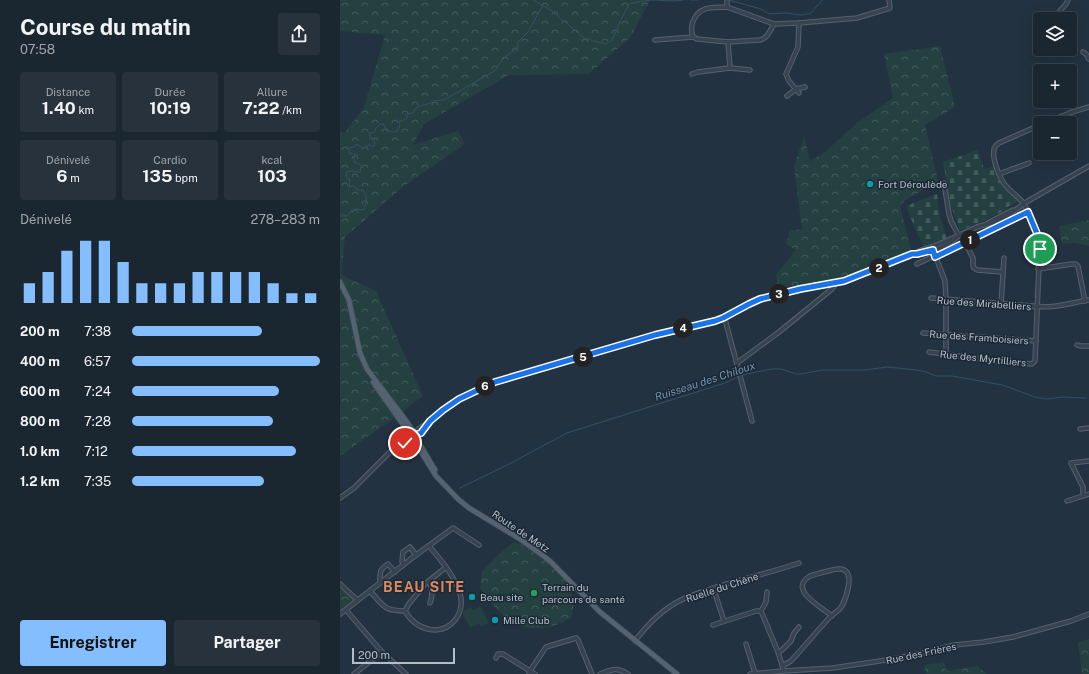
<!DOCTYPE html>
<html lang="fr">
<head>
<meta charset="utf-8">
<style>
	body { margin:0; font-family:"Public Sans",sans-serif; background:#27323c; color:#f1f3f6; height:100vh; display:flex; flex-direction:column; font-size:15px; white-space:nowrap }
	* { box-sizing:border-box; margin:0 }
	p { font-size:13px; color:#9fa5ab }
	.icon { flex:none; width:22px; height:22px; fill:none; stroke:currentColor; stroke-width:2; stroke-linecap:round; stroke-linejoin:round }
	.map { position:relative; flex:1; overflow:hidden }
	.panel { display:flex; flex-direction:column; background:#1a2630; width:340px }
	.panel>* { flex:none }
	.buttons { position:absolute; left:693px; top:12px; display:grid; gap:8px }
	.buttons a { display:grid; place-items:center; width:44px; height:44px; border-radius:4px; background:#1a2630; box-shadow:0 4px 16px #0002,0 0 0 1px #38434c; font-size:20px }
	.scale { position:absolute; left:12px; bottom:10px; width:103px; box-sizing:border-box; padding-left:4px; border:2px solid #b3beca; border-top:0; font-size:11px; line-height:14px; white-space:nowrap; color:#b3beca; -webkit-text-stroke:3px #1c2835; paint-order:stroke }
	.pin { position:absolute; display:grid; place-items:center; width:34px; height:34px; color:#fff; margin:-17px; border:2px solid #fff; border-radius:50%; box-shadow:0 1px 4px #0007 }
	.km { position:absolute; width:20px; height:20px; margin:-10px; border-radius:50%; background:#222; color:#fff; font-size:11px; line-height:20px; text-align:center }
	.round { display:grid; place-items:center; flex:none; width:42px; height:42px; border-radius:4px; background:#27323c }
	.overview { display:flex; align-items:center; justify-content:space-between; height:68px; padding:0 20px }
	h1 { font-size:22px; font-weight:700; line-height:30px }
	.metrics { display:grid; grid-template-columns:repeat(3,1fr); gap:6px; height:68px; padding:4px 20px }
	.metrics div { display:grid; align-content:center; border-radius:4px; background:#27323c; text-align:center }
	.metrics b { font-size:17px; font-weight:700 }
	.metrics small { font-size:11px; font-weight:400 }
	.metrics p { font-size:11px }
	.chart { height:112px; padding:8px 20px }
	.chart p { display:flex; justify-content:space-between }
	.chart svg { width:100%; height:72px; margin-top:4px; stroke:#85befe; stroke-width:6 }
	.action { display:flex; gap:8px; margin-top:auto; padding:8px 20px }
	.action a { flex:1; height:46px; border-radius:4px; background:#85befe; color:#111; font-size:16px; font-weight:700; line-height:46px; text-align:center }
	.action a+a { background:#27323c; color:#f1f3f6 }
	ul { padding:0 20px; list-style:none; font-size:13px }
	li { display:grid; grid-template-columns:64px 48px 1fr; align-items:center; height:30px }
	li i { height:10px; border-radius:5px; background:#85befe }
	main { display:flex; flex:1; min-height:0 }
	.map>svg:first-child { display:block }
</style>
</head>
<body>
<main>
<section class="panel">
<div class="overview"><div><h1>Course du matin</h1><p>07:58</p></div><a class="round"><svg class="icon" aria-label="share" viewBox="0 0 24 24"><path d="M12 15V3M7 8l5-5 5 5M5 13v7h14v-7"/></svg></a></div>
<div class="metrics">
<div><p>Distance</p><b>1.40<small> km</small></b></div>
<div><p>Durée</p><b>10:19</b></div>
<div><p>Allure</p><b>7:22<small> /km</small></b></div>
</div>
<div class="metrics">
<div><p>Dénivelé</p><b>6<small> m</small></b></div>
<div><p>Cardio</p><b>135<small> bpm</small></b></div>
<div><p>kcal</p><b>103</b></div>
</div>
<div class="chart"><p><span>Dénivelé</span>278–283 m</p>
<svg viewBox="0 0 160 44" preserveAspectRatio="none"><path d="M5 44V32M15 44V25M25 44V12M35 44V6M45 44V6M55 44V19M65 44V32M75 44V32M85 44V32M95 44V25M105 44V25M115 44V25M125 44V25M135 44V32M145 44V38M155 44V38"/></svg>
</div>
<ul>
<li><b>200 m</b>7:38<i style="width:69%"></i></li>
<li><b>400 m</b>6:57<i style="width:100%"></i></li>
<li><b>600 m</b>7:24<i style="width:78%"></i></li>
<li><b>800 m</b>7:28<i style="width:75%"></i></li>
<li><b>1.0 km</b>7:12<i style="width:87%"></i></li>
<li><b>1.2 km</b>7:35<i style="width:70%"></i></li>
</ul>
<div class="action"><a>Enregistrer</a><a>Partager</a></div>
</section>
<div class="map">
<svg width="749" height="674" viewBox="0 0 749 674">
	<defs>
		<pattern id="forest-crowns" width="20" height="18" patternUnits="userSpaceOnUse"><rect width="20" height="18" fill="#254041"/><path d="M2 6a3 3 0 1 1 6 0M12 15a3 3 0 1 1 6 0" fill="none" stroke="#425a5b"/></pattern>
		<pattern id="cemetery-stones" width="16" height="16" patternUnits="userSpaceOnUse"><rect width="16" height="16" fill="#254041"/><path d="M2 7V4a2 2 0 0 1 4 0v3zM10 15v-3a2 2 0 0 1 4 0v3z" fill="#425a5b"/></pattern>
	</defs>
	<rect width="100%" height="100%" fill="#233240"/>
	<g fill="url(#forest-crowns)">
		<polygon points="0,0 310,0 290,38 249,74 169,75 84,124 73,145 118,131 125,144 64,186 5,237 1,275 36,291 83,396 53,419 0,456 0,131 4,133 24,108 45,35 0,31"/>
		<polygon points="600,46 615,107 585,125 598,181 564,201 560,206 572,254 495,279 438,288 436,275 456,250 446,244 450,231 462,229 454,167 464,136 470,161 485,152 517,123 553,98 544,54"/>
		<polygon points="749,220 749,246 735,243 722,244 719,226"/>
		<path d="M174 542 187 546 207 562 230 584 234 604 231 618C223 621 216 626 208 627 176 635 157 611 140 589L142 571 160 553Z"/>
		<polygon points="0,585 15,599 15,601 0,613"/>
		<polygon points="749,639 749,674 742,674 738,642"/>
		<polygon points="604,662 607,671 637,666 647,674 586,674 584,665"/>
	</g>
	<g fill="url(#cemetery-stones)">
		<polygon points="638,150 644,169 654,166 658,180 659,180 666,190 679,202 667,207 668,209 643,221 620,231 608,198 605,184 607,183 603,162"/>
		<polygon points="597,194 600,217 607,238 584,247 576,231 566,206"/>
	</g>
	<g fill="#254041">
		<polygon points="203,588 206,596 204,601 187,601 184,597 184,590"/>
		<polygon points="141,606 149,623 141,627 139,624 130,628 122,612 131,607 133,610"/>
	</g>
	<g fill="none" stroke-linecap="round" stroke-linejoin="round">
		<g stroke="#354f68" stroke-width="1">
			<polyline points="194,0 212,11 244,38 265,44 268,43"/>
			<polyline points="351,0 358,0"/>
			<polyline points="389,0 421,9 429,14 446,13 461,15 471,13 482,0"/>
			<path d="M271 42 281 20 289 4C296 2 303 1 311 0 322 0 332 2 343 0"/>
			<path d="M0 216 4 214 5 216H7L11 211 16 209 23 210C27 204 28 196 23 190H17L14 186 9 187 10 179H7L6 172 12 171 20 172 21 165 14 162V158L18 155 9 153V148L14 147 16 144 21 147 26 148 28 145H30L33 147 35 144 34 139 30 138 29 133 35 132V129L40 124H43C46 130 49 132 56 132L60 126 59 122 67 118V114L73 113 77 107 91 103 94 101 104 100 156 70C162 58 166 55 177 49L178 42 188 32 203 5"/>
			<polyline points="402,375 431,369 441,369 456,374 461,374 482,370 525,370 547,367 577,370 586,372 596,376 612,376 662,385 695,397 706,399 723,397 746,398"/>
			<polyline points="120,488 171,463 227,433 385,383 399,376"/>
		</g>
		<defs>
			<g id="minor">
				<polyline points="387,0 387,7"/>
				<path d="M387 7 434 24C430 30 428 38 420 40L388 42 357 39 353 37C351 31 351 26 353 21 360 5 373 8 387 7Z"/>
				<polyline points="713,19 726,4 728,0"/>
				<polyline points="434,24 459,23 517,18 550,8 549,0"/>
				<polyline points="315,40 353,37"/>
				<polyline points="743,52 746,54 749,59"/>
				<polyline points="390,68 410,70"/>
				<polyline points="352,74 358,72 390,68 388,42"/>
				<polyline points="459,93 449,81 446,74 458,47 459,23"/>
				<polyline points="447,96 456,89 465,87"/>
				<polyline points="705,123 732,112 749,107"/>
				<polyline points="659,174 689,163"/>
				<polyline points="604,183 609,214 611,221 619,236"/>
				<polyline points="648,223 673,210"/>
				<polyline points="625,242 633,258 633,266 634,268 637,270 663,272"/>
				<polyline points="592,247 605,281 606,300 606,352 607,354"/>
				<path d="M574 254C587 255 608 246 617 237"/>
				<polyline points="577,264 688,212"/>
				<polyline points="698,269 732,264 736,264 738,266 745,301"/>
				<path d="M591 298 693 306C713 309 730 303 749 300"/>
				<polyline points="661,304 664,258"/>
				<polyline points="383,318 386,323 412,421"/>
				<polyline points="583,333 696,341"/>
				<polyline points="737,345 741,346 749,346"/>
				<path d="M589 352 664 362 692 364 695 361 700 241 699 236 684 204C679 197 672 193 666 186 660 179 652 160 654 150 654 147 656 145 659 143L700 125"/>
				<polyline points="397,363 439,332 492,289 494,286 494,284"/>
				<polyline points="740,429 749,428"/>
				<polyline points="74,432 90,421 103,410 119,399 155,382 315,335 375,321 420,299 460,289 504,281 584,249 595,246 637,227 661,220 688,201 749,166"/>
				<polyline points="76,435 81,433 88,424"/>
				<polyline points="57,447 65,443 70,438"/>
				<polyline points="745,495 743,493 743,487 731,463 749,461"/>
				<polyline points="0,498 14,488 64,438 69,435"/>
				<polyline points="727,501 749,494"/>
				<polyline points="63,565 62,561 63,552 70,547 76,555"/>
				<path d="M89 581C92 588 93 596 90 603"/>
				<path d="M40 583C40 572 39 570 48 564L55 572"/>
				<polyline points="0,584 14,597 18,600"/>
				<polyline points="374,590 384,621"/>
				<path d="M30 591C45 607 42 610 65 611L68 605 85 584 106 567"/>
				<polyline points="6,610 42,652 66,674"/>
				<path d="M65 611C76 630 101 638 116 619 120 613 122 605 121 598 118 580 101 560 89 546"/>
				<polyline points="421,611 426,602 427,592"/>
				<polyline points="0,614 76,555 113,528 139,545"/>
				<polyline points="373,625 416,611 421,611 438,652 443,668"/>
				<path d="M295 641C307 625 323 609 341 600 351 595 362 592 373 588 401 579 430 573 459 563"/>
				<polyline points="406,644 415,673"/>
				<polyline points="438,652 442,650 451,641 454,633 459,627"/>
				<polyline points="156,658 158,654 163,654 190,671 206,647 236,638 238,640 252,674"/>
				<path d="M442 666 451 661C464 647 477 631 490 617 494 613 499 611 502 606 506 598 516 571 501 569 495 568 477 574 470 576 447 590 482 607 492 616"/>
				<polyline points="14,674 42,652"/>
				<polyline points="189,674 190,671 195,674"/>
				<path d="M260 674C271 670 276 666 288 674"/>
				<polyline points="410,674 443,671 493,668 553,659 583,653 614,645 644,642 673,637 731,621 749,614"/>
			</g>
			<g id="major">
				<polyline points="0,282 9,300 20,353 27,369 64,418 71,428 71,431"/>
				<polyline points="33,382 69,433"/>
				<circle cx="72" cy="435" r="4"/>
				<polyline points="76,438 95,470"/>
				<polyline points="73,439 96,476 118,499 129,508 180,539 201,554 211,562 260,612 337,674"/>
			</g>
		</defs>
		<use href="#minor" stroke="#55616d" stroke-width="5.5"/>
		<use href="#major" stroke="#434f5c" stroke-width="6"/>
		<use href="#minor" stroke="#374350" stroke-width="3.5"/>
		<use href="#major" stroke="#556370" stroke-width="4.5"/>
	</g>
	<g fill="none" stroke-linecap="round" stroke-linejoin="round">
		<defs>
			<polyline id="route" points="65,443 70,438 75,438 76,435 81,433 90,421 103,410 119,399 155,382 315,335 375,321 383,318 409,304 420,299 460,289 504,281 572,254 577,254 593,250 595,257 688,212 698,236 700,249"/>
		</defs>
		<use href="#route" stroke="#fff" stroke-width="8"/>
		<use href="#route" stroke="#1a73e8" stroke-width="5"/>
	</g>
	<g fill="#0f9aa8" stroke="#1c2835" stroke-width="1.5">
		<circle cx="530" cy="184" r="4"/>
		<circle cx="132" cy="597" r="4"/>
		<circle cx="155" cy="620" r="4"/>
	</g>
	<circle fill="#2e9e5b" stroke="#1c2835" stroke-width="1.5" cx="194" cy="593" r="4"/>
	<g text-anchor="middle" stroke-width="3" stroke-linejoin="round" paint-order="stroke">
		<g font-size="10" fill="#b3beca" stroke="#1c2835" text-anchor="start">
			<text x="538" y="188">Fort Déroulède</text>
			<text x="202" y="591">Terrain du<tspan x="202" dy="12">parcours de santé</tspan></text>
			<text x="140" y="601">Beau site</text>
			<text x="163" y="624">Mille Club</text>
		</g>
		<g font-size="10" fill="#b3beca" stroke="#1c2835">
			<text transform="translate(644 303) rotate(4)" y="4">Rue des Mirabelliers</text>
			<text transform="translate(639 337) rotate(4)" y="4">Rue des Framboisiers</text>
			<text transform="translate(643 358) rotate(6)" y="4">Rue des Myrtilliers</text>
			<text transform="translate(181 531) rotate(34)" y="4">Route de Metz</text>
			<text transform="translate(382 587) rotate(-18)" y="4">Ruelle du Chêne</text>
			<text transform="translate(581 653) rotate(-12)" y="4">Rue des Frières</text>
		</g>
		<g font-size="11" font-style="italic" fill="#7192af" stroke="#1c2835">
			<text transform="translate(365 381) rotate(-18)" y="4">Ruisseau des Chiloux</text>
		</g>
		<g font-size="14" font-weight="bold" letter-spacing="1" fill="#db8a5e" stroke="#1c2835">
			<text x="84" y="592">BEAU SITE</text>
		</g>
	</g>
</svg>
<div class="buttons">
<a><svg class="icon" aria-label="layers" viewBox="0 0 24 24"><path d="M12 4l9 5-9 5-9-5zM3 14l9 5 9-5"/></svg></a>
<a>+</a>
<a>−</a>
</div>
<div class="scale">200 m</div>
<div class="pin" style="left:700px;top:249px;background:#1e9e55"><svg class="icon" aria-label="arrive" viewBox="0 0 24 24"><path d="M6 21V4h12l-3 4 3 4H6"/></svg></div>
<div class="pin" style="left:65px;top:443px;background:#d93025"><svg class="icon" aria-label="check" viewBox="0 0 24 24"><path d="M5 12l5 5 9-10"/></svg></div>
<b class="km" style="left:630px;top:240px">1</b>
<b class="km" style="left:539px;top:268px">2</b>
<b class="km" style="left:439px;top:294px">3</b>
<b class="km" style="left:343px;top:328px">4</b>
<b class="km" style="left:243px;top:357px">5</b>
<b class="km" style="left:145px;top:386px">6</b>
</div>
</main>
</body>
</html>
